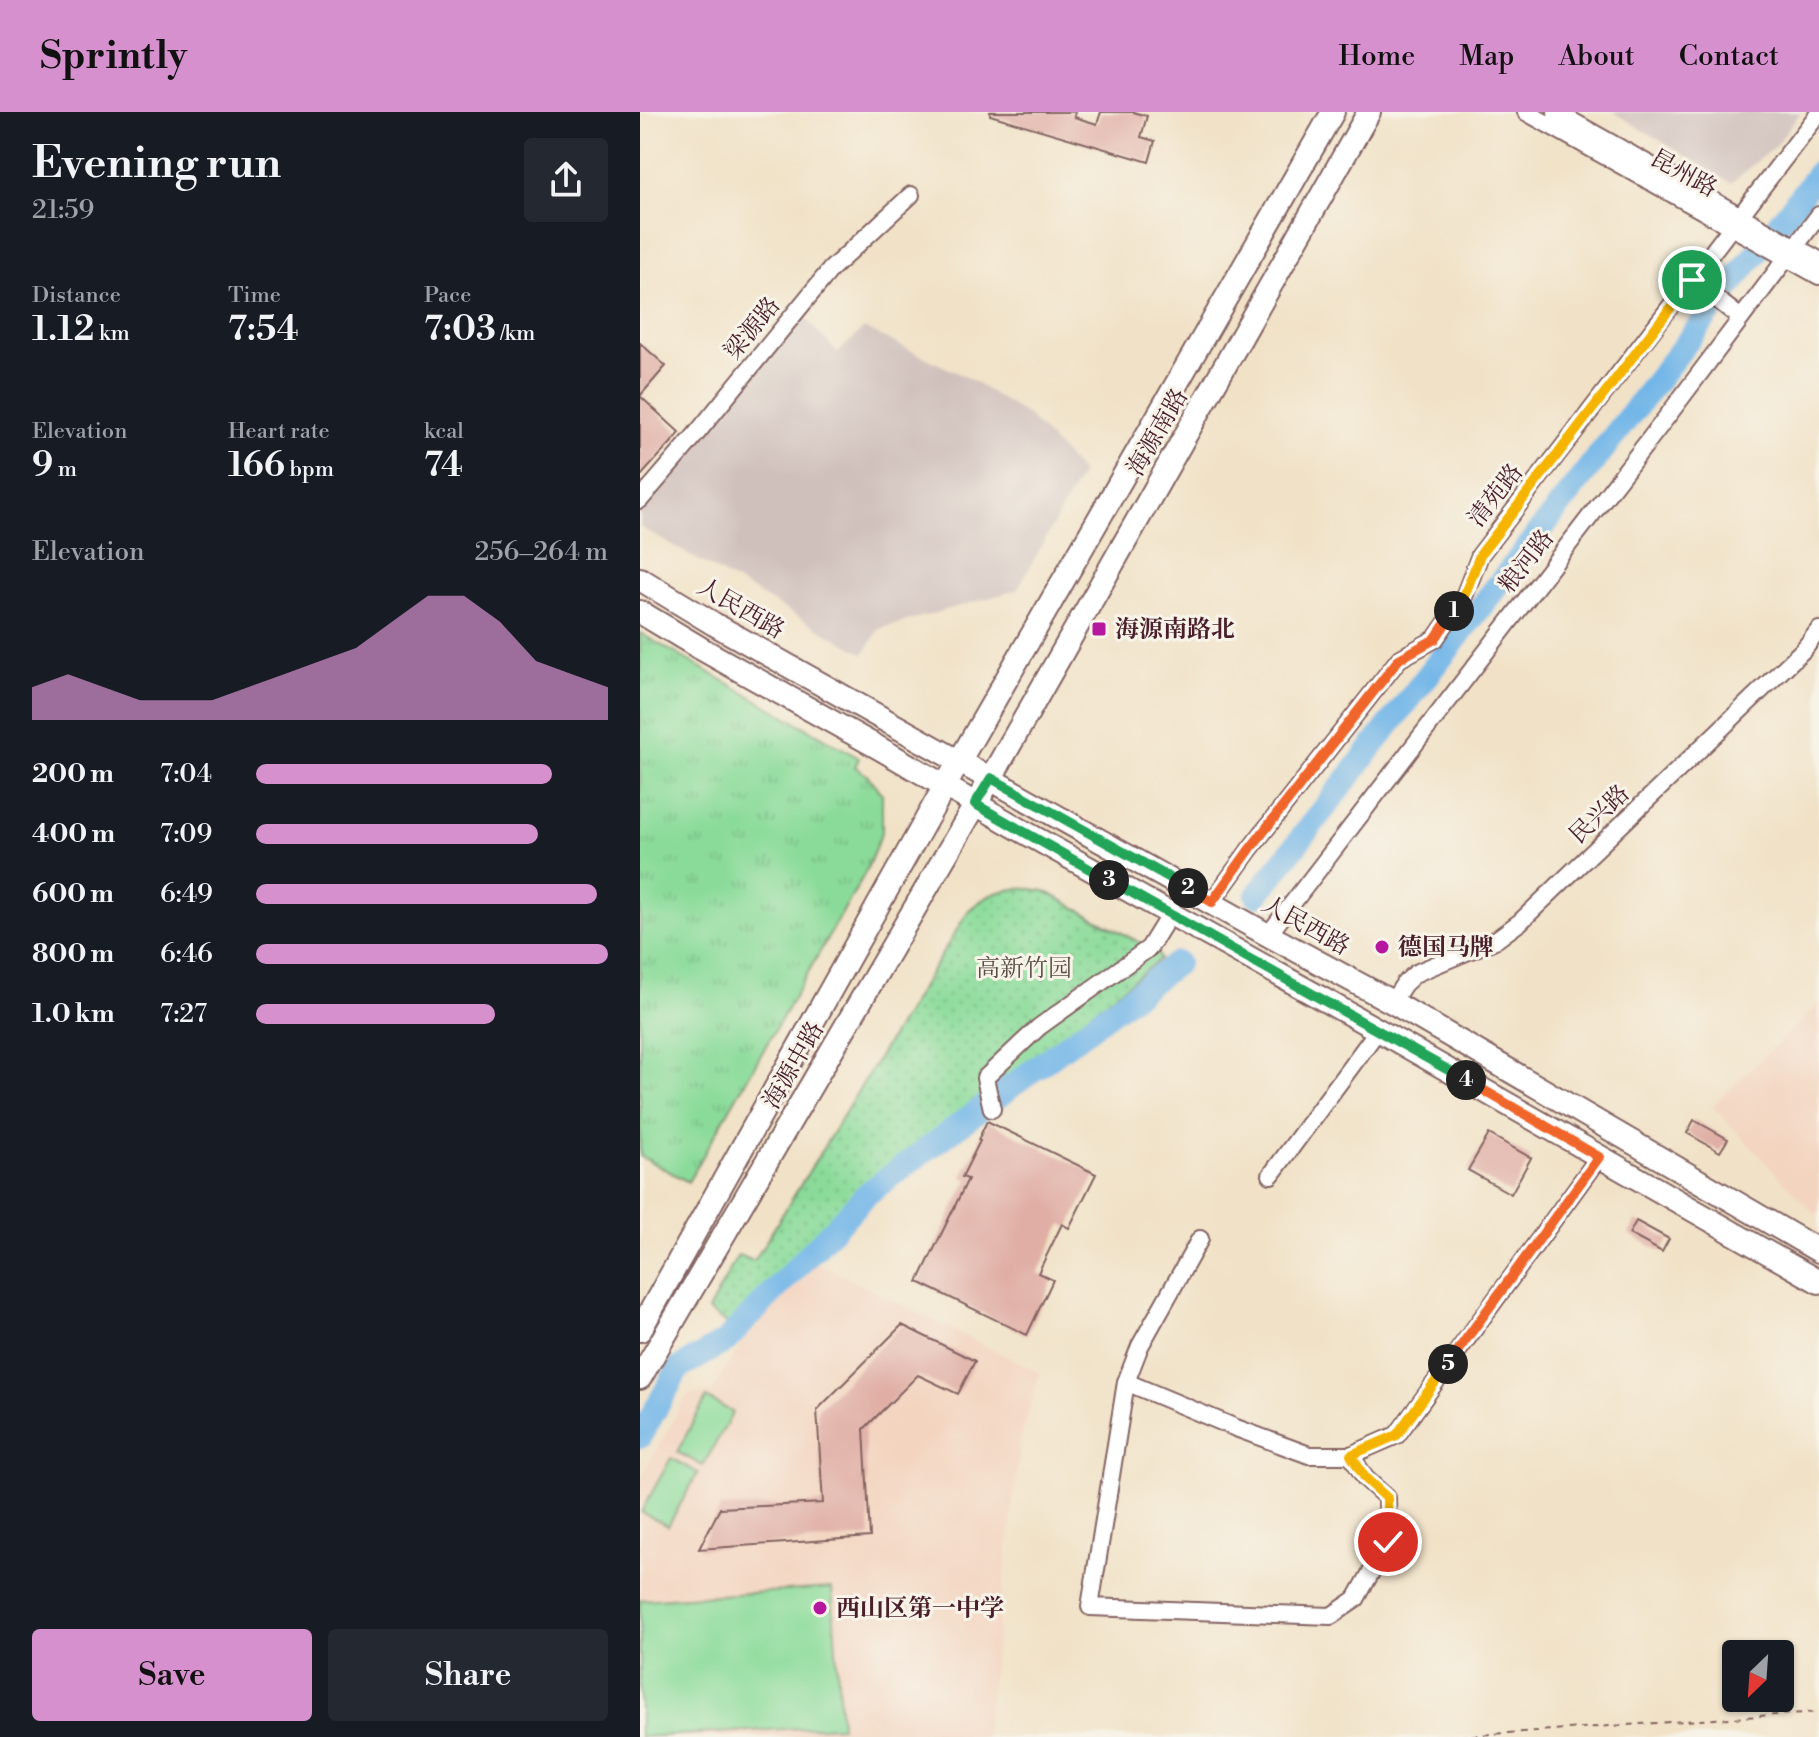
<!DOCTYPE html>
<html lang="en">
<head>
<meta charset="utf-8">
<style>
	body { margin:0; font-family:"Libre Bodoni","Noto Serif SC",serif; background:#242831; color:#f1f3f6; height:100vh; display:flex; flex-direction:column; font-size:30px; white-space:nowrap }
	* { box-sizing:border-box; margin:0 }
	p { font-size:26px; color:#9ea1a6 }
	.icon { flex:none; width:44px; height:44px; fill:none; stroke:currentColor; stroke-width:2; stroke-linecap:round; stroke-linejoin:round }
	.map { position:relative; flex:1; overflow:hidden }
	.side { display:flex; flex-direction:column; background:#171b24; width:640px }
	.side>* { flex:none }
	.needle { width:52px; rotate:205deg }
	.fabs { position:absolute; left:1082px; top:1528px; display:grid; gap:16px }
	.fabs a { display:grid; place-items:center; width:72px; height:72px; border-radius:8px; background:#171b24; box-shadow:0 2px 6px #0004; font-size:40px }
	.pin { position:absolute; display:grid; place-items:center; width:68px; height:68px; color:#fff; margin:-34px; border:4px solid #fff; border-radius:50%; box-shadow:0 2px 8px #0007 }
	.km { position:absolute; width:40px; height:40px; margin:-20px; border-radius:50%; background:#222; color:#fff; font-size:22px; line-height:40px; text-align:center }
	.round { display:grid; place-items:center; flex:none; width:84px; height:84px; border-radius:8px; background:#242831 }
	.summary { display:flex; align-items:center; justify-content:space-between; height:136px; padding:0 32px }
	h1 { font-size:44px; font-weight:600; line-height:60px }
	.figures { display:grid; grid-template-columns:repeat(3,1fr); gap:12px; height:136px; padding:8px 32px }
	.figures div { display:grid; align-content:center }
	.figures b { font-size:34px; font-weight:600 }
	.figures small { font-size:22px; font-weight:400 }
	.figures p { font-size:22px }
	.chart { height:224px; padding:16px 32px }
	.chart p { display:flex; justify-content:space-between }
	.chart svg { width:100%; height:144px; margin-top:8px; fill:#d690ce; opacity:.7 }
	.cta { display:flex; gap:16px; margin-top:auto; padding:16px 32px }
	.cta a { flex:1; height:92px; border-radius:8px; background:#d690ce; color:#111; font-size:32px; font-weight:600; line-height:92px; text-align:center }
	.cta a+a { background:#242831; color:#f1f3f6 }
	ul { padding:0 32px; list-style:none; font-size:26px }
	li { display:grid; grid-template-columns:128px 96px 1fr; align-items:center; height:60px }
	li i { height:20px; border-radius:10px; background:#d690ce }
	header { display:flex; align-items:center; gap:48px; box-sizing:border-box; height:112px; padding:0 40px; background:#d690ce; color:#111 }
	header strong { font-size:38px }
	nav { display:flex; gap:44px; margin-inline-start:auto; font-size:28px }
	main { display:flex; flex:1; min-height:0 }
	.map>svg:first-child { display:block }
</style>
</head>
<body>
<header>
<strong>Sprintly</strong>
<nav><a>Home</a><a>Map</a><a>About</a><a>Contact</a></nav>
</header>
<main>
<section class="side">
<div class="summary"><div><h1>Evening run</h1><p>21:59</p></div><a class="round"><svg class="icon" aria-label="share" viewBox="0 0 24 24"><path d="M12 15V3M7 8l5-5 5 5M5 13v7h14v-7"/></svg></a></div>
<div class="figures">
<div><p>Distance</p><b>1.12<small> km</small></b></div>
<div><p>Time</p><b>7:54</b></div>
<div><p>Pace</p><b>7:03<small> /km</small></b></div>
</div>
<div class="figures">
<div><p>Elevation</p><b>9<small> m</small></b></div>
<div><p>Heart rate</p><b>166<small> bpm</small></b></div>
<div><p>kcal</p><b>74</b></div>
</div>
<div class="chart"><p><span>Elevation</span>256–264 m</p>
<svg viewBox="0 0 160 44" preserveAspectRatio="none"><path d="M0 44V34L10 30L20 34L30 38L40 38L50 38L60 34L70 30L80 26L90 22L100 14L110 6L120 6L130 14L140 26L150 30L160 34V44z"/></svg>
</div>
<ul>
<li><b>200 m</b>7:04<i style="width:84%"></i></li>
<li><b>400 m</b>7:09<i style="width:80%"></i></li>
<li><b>600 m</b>6:49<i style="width:97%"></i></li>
<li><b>800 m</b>6:46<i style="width:100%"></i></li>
<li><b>1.0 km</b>7:27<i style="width:68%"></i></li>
</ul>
<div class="cta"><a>Save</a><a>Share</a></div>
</section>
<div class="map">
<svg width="1179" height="1625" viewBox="0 0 1179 1625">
	<defs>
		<pattern id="grass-tufts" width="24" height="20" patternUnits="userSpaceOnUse" patternTransform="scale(2)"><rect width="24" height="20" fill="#8adb9a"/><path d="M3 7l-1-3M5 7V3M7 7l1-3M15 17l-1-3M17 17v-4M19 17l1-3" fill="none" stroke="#79bc85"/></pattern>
		<pattern id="park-dots" width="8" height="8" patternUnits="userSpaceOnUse" patternTransform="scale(2)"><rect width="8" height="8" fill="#8adb9a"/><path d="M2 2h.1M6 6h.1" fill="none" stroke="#79bc85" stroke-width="1.8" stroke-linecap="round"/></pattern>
	</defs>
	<rect width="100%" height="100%" fill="#f7f3e8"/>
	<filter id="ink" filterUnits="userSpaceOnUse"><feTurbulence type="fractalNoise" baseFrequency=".0125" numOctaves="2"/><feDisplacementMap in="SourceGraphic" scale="16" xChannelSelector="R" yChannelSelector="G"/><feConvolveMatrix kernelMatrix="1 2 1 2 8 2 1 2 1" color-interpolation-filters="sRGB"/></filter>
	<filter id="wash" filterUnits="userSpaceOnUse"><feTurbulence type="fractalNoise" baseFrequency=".006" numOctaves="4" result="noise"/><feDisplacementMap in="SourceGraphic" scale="32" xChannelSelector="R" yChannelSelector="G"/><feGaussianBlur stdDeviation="1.8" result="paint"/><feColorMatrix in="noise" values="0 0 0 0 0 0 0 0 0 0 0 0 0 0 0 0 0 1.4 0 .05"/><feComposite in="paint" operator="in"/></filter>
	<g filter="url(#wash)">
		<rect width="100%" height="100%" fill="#f1e2c7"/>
		<g fill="#f3d4bf">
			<polygon points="1179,892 1179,1102 1172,1099 1072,994"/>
			<polygon points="177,1151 400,1261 381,1325 345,1625 0,1625 0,1366 48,1283 72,1280 102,1230"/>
		</g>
		<g fill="#cfc0bb">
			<polygon points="973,0 1161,0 1136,33 1091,71"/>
			<polygon points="164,205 198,241 224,216 328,266 388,304 442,361 377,478 239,517 224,542 0,415 0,400"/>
		</g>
		<polygon fill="url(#grass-tufts)" stroke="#6a7d62" stroke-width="2" points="0,521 219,646 215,655 227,663 242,681 242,720 225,761 48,1070 0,1044"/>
		<path fill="url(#park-dots)" stroke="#6a7d62" stroke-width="2" d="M384 776 405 779 517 840 520 847 219 1084 92 1215 68 1199 98 1143 114 1149 329 798C348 782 359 778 384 776Z"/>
		<g fill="#8adb9a" stroke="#6a7d62" stroke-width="2">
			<polygon points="66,1286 93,1300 63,1354 37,1340"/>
			<polygon points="31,1346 58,1361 28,1414 1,1400"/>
			<polygon points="192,1476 201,1614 0,1625 0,1488"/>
		</g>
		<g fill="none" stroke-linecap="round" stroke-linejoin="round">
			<g stroke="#72b6e8" stroke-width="24">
				<polyline points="617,783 1179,60"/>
				<polyline points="0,1325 38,1257 86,1229 228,1081 537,851"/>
			</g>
		</g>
		<g id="blocks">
			<g fill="#e0aea5">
				<polygon points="350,0 435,0 434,5 457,12 461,0 493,0 507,4 501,25 515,29 509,50 350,3"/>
				<polygon points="0,231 26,254 0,284"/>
				<polygon points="0,284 40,321 0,365"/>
				<polygon points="1054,1008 1088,1027 1080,1040 1047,1021"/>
				<polygon points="347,1009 456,1062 429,1116 422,1112 398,1161 413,1168 387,1223 278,1170 328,1067 322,1065 340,1029 338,1028"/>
				<polygon points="849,1022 891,1046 871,1082 828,1058"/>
				<polygon points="996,1109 1029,1127 1022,1140 989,1122"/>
				<polygon points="262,1213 335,1249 318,1282 278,1263 224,1317 230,1425 59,1437 80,1396 183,1391 177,1298"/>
			</g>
		</g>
	</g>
	<g filter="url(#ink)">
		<use href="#blocks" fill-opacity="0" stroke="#846362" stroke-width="2"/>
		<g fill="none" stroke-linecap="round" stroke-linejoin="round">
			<defs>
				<g id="minor">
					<polyline points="886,0 1179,164"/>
					<polyline points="916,0 1179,148"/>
					<polyline points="1052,168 1101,206"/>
					<polyline points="0,388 48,332 191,157 271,83"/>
					<polyline points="572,790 610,737 759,547 795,527 823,487 840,443 1179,1"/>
					<polyline points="628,823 1029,302 1179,103"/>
					<polyline points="752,890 764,872 776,861 857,827 880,810 1164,537 1179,518"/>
					<polyline points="352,997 345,966 399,915 509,836 530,802"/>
					<polyline points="631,1063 738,918"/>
					<polyline points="560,1127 500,1234 486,1270 450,1495 691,1504 716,1487 748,1430 747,1386 725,1366 711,1343"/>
					<polyline points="486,1270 596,1316 669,1343 711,1343 757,1323 959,1045"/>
				</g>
				<g id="major">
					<polyline points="0,467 74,512 628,823 752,890 1179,1139"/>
					<polyline points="0,500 60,536 239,636 379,717 738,918 1179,1170"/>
					<polyline points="0,1218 305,674 693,0"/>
					<polyline points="0,1266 351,666 729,0"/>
				</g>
			</defs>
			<use href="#minor" stroke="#846362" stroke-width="20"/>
			<use href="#major" stroke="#846362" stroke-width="26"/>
			<polyline stroke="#846362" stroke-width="2" stroke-dasharray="6 6" stroke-linecap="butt" points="808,1625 1179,1600"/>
			<use href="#minor" stroke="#fff" stroke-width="16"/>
			<use href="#major" stroke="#fff" stroke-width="22"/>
		</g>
	</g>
	<g fill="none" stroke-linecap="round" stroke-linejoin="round" filter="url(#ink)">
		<defs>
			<polyline id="split-1" points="814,499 823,487 840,443 1052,168"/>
			<polyline id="split-2" points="548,776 572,790 610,737 759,547 795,527 814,499"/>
			<polyline id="split-3" points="469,768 335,692 351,666 548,776"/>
			<polyline id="split-4" points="469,768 826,968"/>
			<polyline id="split-5" points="808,1252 959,1045 826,968"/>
			<polyline id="split-6" points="748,1430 747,1386 725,1366 711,1343 757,1323 808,1252"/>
		</defs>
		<use href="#split-1" stroke="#fff" stroke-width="16"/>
		<use href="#split-2" stroke="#fff" stroke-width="16"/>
		<use href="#split-3" stroke="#fff" stroke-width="16"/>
		<use href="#split-4" stroke="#fff" stroke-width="16"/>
		<use href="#split-5" stroke="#fff" stroke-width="16"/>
		<use href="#split-6" stroke="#fff" stroke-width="16"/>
		<use href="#split-1" stroke="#f5b400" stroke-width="10"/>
		<use href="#split-2" stroke="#f0652b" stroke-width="10"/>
		<use href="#split-3" stroke="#22a559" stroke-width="10"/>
		<use href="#split-4" stroke="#22a559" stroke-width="10"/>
		<use href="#split-5" stroke="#f0652b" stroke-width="10"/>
		<use href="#split-6" stroke="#f5b400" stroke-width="10"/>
	</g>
	<g fill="#b5179e" stroke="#f7f3e8" stroke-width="3">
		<rect x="451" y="509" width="16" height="16" rx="4"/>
		<circle cx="742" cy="835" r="8"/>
		<circle cx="180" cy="1496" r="8"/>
	</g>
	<g text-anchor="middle" stroke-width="6" stroke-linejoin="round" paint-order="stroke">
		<g font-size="24" fill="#4a1f2b" stroke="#f7f3e8">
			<text transform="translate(1044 61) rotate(29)" y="8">昆州路</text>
			<text transform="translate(112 216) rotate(-51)" y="8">梁源路</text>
			<text transform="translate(517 320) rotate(-60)" y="8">海源南路</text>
			<text transform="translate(855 383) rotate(-52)" y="8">清苑路</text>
			<text transform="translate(886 449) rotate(-52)" y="8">粮河路</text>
			<text transform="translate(101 496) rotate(30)" y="8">人民西路</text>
			<text transform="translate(959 702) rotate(-44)" y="8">民兴路</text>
			<text transform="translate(666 813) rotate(29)" y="8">人民西路</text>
			<text transform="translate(153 953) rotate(-60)" y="8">海源中路</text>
		</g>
		<g font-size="24" font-weight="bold" fill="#4a1f2b" stroke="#f7f3e8" text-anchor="start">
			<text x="475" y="525">海源南路北</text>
			<text x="758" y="843">德国马牌</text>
			<text x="196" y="1504">西山区第一中学</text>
		</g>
		<g font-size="24" fill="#5a4e47" stroke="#f7f3e8">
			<text x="384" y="864">高新竹园</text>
		</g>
	</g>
</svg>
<div class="fabs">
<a><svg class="needle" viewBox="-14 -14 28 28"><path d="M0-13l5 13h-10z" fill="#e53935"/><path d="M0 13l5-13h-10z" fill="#9ea1a6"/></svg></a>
</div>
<div class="pin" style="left:1052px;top:168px;background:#1e9e55"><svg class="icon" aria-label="arrive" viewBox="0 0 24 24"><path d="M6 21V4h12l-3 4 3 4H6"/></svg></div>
<div class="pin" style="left:748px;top:1430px;background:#d93025"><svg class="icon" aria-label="check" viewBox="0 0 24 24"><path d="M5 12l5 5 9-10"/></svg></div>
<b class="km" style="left:814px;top:499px">1</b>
<b class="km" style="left:548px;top:776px">2</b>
<b class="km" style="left:469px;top:768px">3</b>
<b class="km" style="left:826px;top:968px">4</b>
<b class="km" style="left:808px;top:1252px">5</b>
</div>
</main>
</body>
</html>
